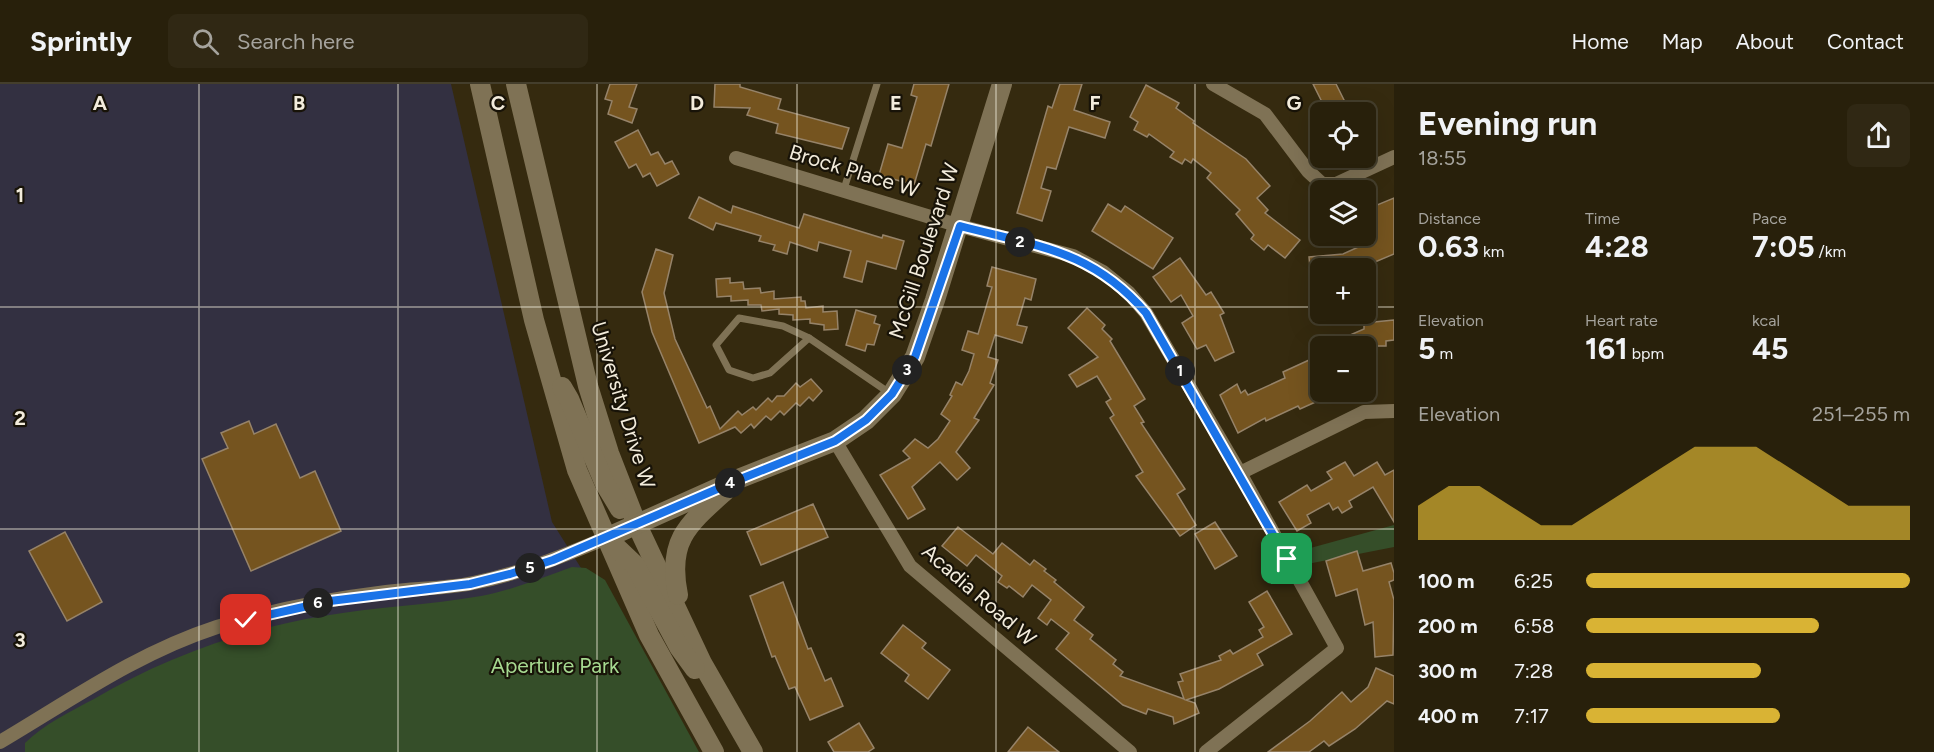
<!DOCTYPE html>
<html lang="en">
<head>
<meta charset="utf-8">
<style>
	body { margin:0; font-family:Figtree,sans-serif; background:#302814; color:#f1f3f6; height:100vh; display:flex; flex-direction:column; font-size:22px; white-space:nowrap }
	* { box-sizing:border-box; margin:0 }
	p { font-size:20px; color:#a5a39d }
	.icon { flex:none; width:33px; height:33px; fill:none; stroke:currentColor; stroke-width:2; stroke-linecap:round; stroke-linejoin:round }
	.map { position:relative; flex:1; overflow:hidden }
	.drawer { display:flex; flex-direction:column; background:#28200b; width:540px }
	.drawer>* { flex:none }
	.controls { position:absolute; left:1310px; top:18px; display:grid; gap:12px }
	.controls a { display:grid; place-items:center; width:66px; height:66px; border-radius:9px; background:#28200b; box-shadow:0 6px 24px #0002,0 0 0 2px #443e2c; font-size:30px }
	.pin { position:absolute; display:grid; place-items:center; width:51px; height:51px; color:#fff; margin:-26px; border-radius:12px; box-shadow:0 3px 9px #0006 }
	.km { position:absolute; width:30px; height:30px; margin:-15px; border-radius:50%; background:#222; color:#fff; font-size:16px; line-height:30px; text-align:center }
	.round { display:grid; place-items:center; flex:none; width:63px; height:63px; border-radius:9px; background:#302814 }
	.summary { display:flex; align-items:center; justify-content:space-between; height:102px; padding:0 24px }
	h1 { font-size:33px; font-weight:700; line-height:45px }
	.metrics { display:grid; grid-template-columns:repeat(3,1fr); gap:9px; height:102px; padding:6px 24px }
	.metrics div { display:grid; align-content:center }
	.metrics b { font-size:30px; font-weight:700 }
	.metrics small { font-size:16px; font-weight:400 }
	.metrics p { font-size:16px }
	.chart { height:168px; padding:12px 24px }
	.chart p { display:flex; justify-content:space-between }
	.chart svg { width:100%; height:108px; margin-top:6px; fill:#d9b334; opacity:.7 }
	ul { padding:0 24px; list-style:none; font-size:20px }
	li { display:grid; grid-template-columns:96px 72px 1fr; align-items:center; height:45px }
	li i { height:15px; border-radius:8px; background:#d9b334 }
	header { display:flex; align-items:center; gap:36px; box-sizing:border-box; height:84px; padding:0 30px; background:#28200b; border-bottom:2px solid #443e2c }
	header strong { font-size:28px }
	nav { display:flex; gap:33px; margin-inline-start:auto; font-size:21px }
	.search { width:420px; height:54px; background:#302814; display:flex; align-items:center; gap:15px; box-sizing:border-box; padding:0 21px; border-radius:9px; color:#a5a39d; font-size:22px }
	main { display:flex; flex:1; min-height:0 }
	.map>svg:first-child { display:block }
</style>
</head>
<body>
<header>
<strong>Sprintly</strong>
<div class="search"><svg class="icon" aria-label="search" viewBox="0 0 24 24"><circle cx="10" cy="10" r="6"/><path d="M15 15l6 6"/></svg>Search here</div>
<nav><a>Home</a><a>Map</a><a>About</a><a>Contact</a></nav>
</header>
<main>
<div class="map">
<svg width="1394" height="668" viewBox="0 0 1394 668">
	<rect width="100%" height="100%" fill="#352a0f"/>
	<polygon fill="#333041" points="0,0 451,0 552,438 697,668 0,668"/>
	<g fill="#354e29">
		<polygon points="1394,441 1394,463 1292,483 1285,471"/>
		<path d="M572 483 586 484 605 496 699 668H25V659C43 641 71 627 94 615 163 574 244 545 323 532 375 523 429 521 481 512 513 506 541 494 572 483Z"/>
	</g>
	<g fill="#75541f" stroke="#968369" stroke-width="1.5">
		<polygon points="610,0 637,0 629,23 637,25 632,39 608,30 612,17 605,15"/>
		<polygon points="715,0 740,0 740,3 781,15 778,25 849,44 842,65 776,49 778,40 747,31 750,24 714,23"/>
		<polygon points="914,0 949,0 931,62 926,60 914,101 879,91 888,60 902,64 917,13 911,11"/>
		<polygon points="1060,0 1082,0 1074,26 1110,38 1105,54 1069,43 1056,85 1047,83 1041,104 1051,107 1042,137 1017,129 1048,22 1052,24"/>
		<polygon points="1313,0 1336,0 1350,28 1327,28"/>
		<polygon points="1146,1 1179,19 1176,24 1194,37 1193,39 1246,75 1270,102 1257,114 1268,126 1265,129 1300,156 1285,174 1268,161 1264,166 1251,155 1254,151 1236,130 1240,126 1207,94 1211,89 1193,75 1191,79 1185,75 1182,80 1170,73 1174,68 1149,50 1147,53 1134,46 1138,38 1130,33"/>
		<polygon points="638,46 651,71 658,68 665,80 672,77 679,90 657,102 650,89 643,93 636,80 629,84 615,58"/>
		<polygon points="699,113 731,129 733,122 799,144 804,130 882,154 883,151 904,157 896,185 867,177 862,198 844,193 851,167 819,158 817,167 790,158 787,170 773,166 775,161 759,157 761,152 716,139 713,146 689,134"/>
		<polygon points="1394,114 1394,170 1363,183 1360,178 1346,184 1310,184 1309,173 1343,170 1365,160 1365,126"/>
		<polygon points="1108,120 1121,128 1125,122 1173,154 1153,185 1092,147"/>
		<polygon points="656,165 673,171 664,209 675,255 707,324 710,322 720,345 738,327 742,331 753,323 756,326 768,314 772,318 777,312 784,312 796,299 800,303 811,295 822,307 813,317 809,313 800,322 796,319 784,331 780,327 771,336 766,332 754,344 751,340 741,349 735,343 699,359 652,248 642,208"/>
		<polygon points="1180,174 1206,211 1211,208 1224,229 1220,231 1234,268 1215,277 1206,261 1197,265 1182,239 1193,232 1181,211 1171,218 1153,193"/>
		<polygon points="992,183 1036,195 1031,216 1025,214 1017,241 1027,243 1022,259 995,251 988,273 998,276 990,299 994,301 974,334 979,336 956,368 970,384 957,396 940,378 912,403 925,425 908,435 880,391 910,374 903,367 915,355 928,364 938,355 950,337 941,330 952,312 950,311 956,298 962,301 969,287 974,270 962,266 968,247 978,250 992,203 987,202"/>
		<polygon points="730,194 730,199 743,198 744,205 760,204 761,209 774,207 774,215 801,213 801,217 805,217 806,224 823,222 823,228 837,227 838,245 824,246 824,241 810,239 810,235 793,236 793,231 779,230 779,225 762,227 761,221 748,221 748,216 731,217 731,212 717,213 716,195"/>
		<polygon points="1087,224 1105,241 1102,245 1112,255 1110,257 1145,315 1134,322 1144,338 1141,339 1185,405 1177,410 1196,441 1180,452 1136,392 1143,388 1110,334 1114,331 1106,318 1111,315 1097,292 1077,303 1069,291 1098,273 1068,244"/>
		<polygon points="856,226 876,232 874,239 880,241 874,261 867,260 865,267 846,261"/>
		<polygon points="1394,236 1394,256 1386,257 1386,262 1325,262 1364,245 1364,239"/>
		<polygon points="1320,271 1320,316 1300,325 1298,322 1266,337 1265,334 1238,349 1220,311 1237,300 1241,309 1245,306 1248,311 1285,294 1283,288"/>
		<polygon points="249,337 254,350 276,340 300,394 315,387 341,447 251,487 202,375 228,364 221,349"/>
		<polygon points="1345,378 1354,392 1377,378 1385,391 1394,386 1394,438 1373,403 1349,417 1352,423 1342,429 1338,423 1333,426 1329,419 1307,431 1311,439 1297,447 1279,418 1307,401 1311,407 1332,395 1327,388"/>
		<polygon points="813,420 828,453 761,481 747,448"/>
		<polygon points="1215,438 1237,472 1215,485 1195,450"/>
		<polygon points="958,443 993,470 1002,459 1030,481 1034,476 1046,485 1044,487 1056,496 1054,498 1084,523 1074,536 1093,551 1090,555 1116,576 1113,580 1123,588 1120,592 1184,615 1178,598 1183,597 1180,590 1221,576 1219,572 1230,566 1233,570 1263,553 1259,546 1264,543 1249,518 1267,507 1292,550 1257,570 1263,581 1219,605 1186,616 1195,619 1199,629 1174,640 1173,633 1148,625 1146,630 1123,621 1056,565 1069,549 1051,535 1047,541 1038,534 1051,516 1032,501 1023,513 1009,502 1007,504 998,498 1002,492 976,471 967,482 942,462"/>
		<polygon points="65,448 102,518 67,537 29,467"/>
		<polygon points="1357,467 1363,487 1391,479 1394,489 1394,496 1389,498 1394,516 1393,571 1375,573 1373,538 1365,541 1357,505 1336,512 1326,477"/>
		<polygon points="783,498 808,565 811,564 825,597 831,594 843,622 810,636 795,603 789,605 775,572 772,573 750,512"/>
		<polygon points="903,541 926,559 922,564 950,586 928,615 905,597 909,591 881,569"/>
		<polygon points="1376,584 1394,592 1394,620 1387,617 1355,645 1329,662 1324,657 1309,668 1268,668 1310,637 1342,608 1351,618 1368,603"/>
		<polygon points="859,639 874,664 868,668 834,668 828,658"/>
		<polygon points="1028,643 1059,668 1008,668"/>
	</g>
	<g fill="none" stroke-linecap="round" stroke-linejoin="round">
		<g stroke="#7f7255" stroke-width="7">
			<polyline points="844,105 877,0"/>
			<polygon points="739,234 783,242 809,254 770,289 753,294 729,286 716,261"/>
			<polyline points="809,254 891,310"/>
		</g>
		<g stroke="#7f7255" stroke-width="14">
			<polyline points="1213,0 1265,30 1308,87 1322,100 1336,100 1394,73"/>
			<polyline points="736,74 960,142 1073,172 1103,188 1129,209 1146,229 1240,389 1337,564 1206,668"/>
			<polyline points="835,357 910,482 1130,668"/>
			<polyline points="1240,389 1364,328 1394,327"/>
			<path d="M0 658C71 616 137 569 217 543 272 526 329 515 386 508 415 504 445 505 473 499 519 490 563 472 606 454"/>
		</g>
		<g stroke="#7f7255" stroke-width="20">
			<polyline points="480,0 534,236 577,386 649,551 714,668"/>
			<polyline points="516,0 588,302 609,369 637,441 702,579 753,668"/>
			<polyline points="562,303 569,315 605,400 620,425"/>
			<polyline points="606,454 738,395 835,357 866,336 892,310 915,273 935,216 1002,0"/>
			<polyline points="615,462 635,481 679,563 695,585"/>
			<path d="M678 511C667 457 687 441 725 407"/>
		</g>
	</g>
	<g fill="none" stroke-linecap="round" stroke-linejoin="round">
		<defs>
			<path id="route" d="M246 536 330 517 470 500 510 490 553 476 738 396 835 357 866 336 892 310 915 273 960 142C1036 162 1092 166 1146 229L1287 475"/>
		</defs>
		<use href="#route" stroke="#fff" stroke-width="12"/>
		<use href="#route" stroke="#1a73e8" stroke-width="8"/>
	</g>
	<path fill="none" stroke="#f3ecdc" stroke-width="1.5" stroke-opacity="0.55" d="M199 0V668M398 0V668M597 0V668M797 0V668M996 0V668M1195 0V668M0 223H1320M1365 223H1394M0 445H1394"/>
	<g text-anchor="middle" stroke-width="4.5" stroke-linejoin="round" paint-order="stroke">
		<g font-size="21" fill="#f3ecdc" stroke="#181308">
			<text transform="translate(854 87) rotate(17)" y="7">Brock Place W</text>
			<text transform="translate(924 167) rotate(-72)" y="7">McGill Boulevard W</text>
			<text transform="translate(623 321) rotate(73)" y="7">University Drive W</text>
			<text transform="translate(979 511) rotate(41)" y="7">Acadia Road W</text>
		</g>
		<g font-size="21" fill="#a6d990" stroke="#181308">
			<text x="555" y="589">Aperture Park</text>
		</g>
	</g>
	<g font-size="20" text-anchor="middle" font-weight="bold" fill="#f3ecdc" stroke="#181308" stroke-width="4.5" stroke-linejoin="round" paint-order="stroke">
		<text x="100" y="26">A</text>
		<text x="299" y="26">B</text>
		<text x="498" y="26">C</text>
		<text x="697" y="26">D</text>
		<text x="896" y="26">E</text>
		<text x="1095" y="26">F</text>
		<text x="1294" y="26">G</text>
		<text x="20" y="118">1</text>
		<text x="20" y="341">2</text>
		<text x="20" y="563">3</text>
	</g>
</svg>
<div class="controls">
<a><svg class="icon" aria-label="locate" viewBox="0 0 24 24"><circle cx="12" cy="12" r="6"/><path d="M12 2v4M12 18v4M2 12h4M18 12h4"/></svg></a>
<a><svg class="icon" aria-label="layers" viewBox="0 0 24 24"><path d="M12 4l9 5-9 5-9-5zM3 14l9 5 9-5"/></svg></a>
<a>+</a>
<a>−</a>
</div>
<div class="pin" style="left:1287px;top:475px;background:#1e9e55"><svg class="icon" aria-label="arrive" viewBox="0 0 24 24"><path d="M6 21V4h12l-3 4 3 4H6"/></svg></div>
<div class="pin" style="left:246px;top:536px;background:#d93025"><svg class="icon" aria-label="check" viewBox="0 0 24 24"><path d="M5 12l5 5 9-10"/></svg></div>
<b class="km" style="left:1180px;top:287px">1</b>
<b class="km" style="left:1020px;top:158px">2</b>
<b class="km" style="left:907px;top:286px">3</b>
<b class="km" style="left:730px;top:399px">4</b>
<b class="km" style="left:530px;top:484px">5</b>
<b class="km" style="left:318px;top:519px">6</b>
</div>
<section class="drawer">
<div class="summary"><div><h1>Evening run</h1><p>18:55</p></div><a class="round"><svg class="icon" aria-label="share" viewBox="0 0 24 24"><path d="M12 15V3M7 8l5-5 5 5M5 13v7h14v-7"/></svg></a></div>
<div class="metrics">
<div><p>Distance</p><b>0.63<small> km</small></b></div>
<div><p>Time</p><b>4:28</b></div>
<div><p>Pace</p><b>7:05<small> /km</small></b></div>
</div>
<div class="metrics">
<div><p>Elevation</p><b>5<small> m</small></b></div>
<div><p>Heart rate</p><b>161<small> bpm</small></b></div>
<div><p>kcal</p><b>45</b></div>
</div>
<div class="chart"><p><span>Elevation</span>251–255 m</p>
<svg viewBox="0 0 160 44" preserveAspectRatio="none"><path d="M0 44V30L10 22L20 22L30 30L40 38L50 38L60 30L70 22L80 14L90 6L100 6L110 6L120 14L130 22L140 30L150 30L160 30V44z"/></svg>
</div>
<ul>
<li><b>100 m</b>6:25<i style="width:100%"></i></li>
<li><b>200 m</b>6:58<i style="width:72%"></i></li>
<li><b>300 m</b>7:28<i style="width:54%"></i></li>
<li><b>400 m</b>7:17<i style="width:60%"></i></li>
</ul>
</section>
</main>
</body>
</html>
